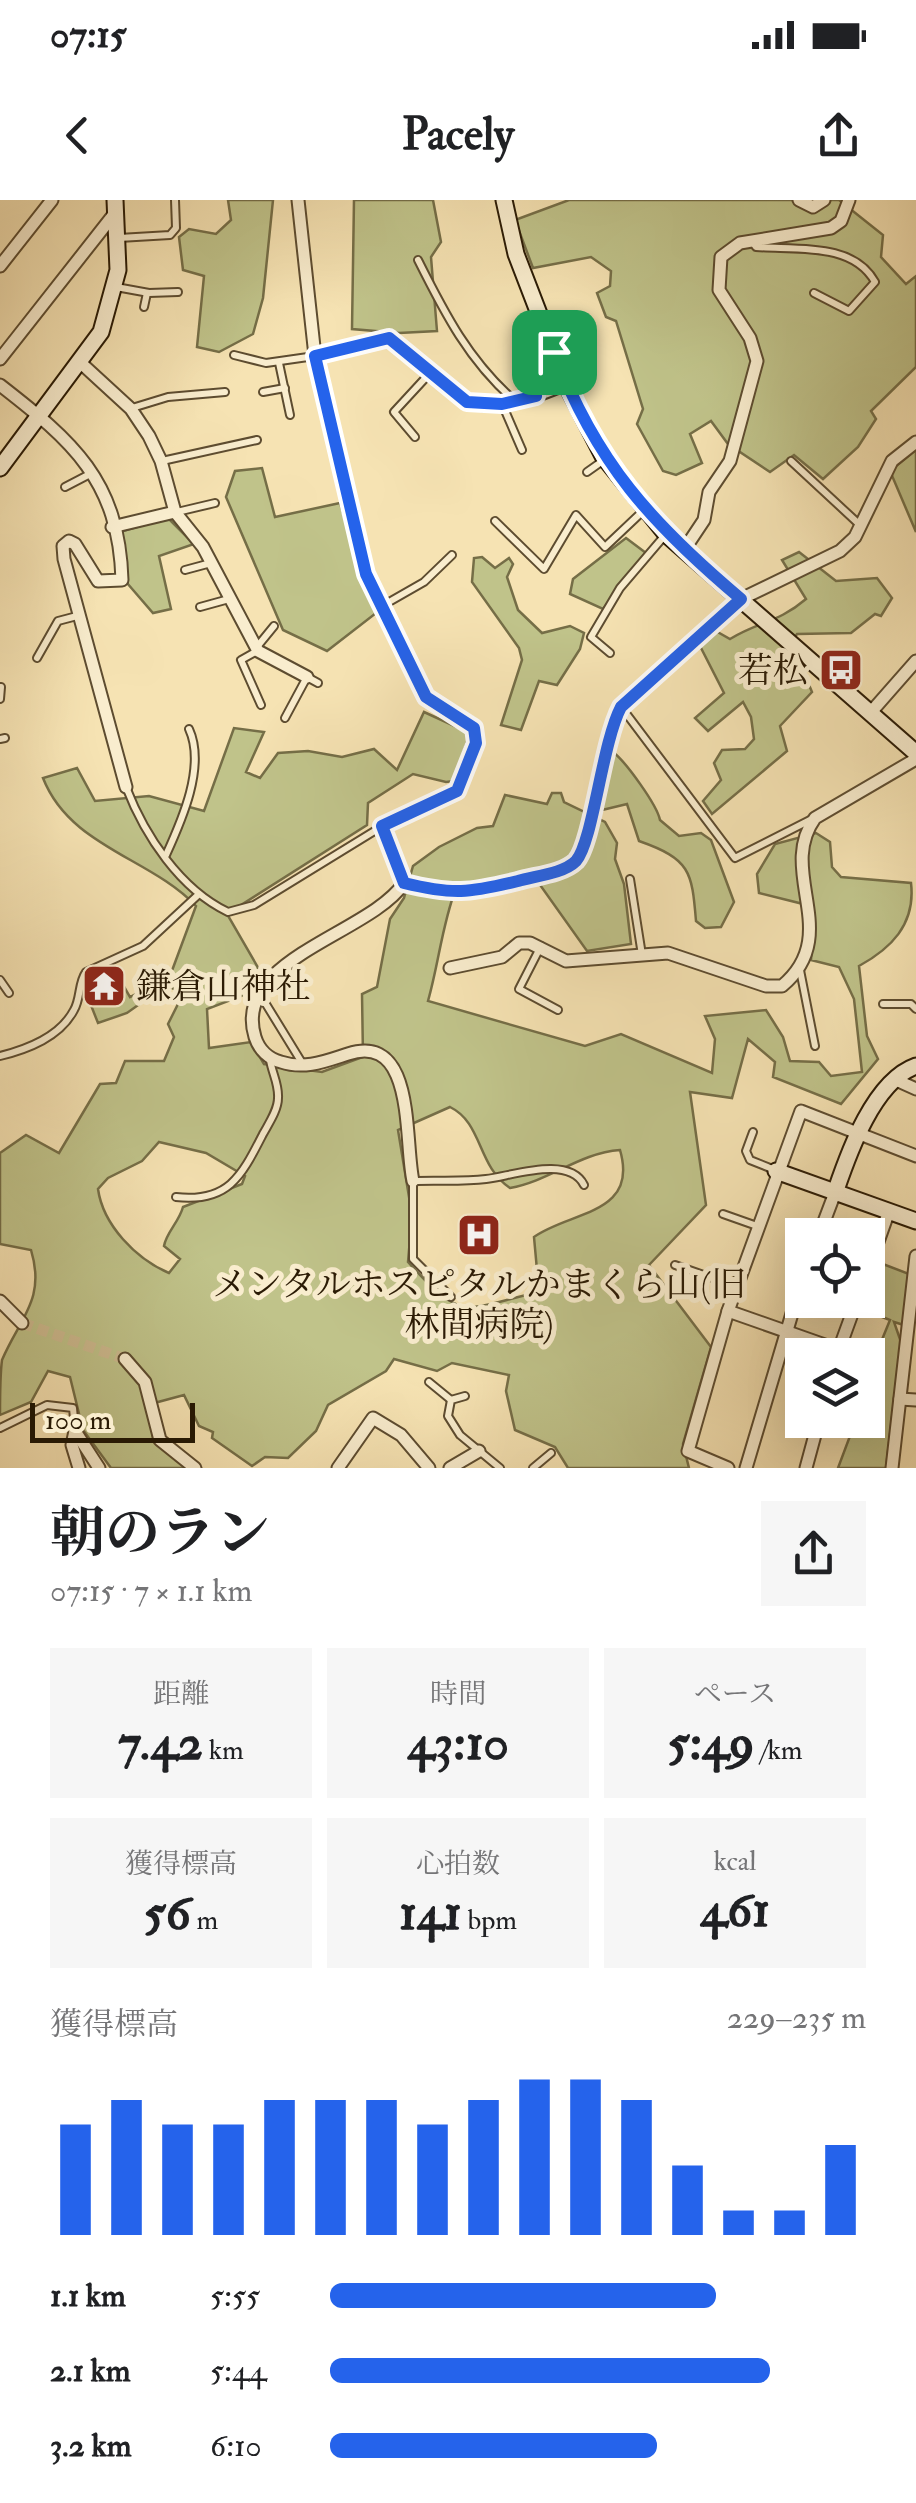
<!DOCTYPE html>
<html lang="ja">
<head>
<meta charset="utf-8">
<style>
	body { margin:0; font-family:"IM FELL Double Pica","Noto Serif JP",serif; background:#f6f6f6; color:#202124; height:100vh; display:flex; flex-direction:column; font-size:38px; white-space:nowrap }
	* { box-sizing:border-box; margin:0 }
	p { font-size:32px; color:#757577 }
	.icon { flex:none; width:55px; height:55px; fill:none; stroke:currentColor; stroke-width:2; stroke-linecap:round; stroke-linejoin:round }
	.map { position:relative; height:1268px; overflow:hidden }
	.panel { display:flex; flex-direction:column; background:#fff; flex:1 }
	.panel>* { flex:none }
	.tools { position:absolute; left:785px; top:1018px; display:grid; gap:20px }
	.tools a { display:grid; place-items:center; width:100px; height:100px; border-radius:0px; background:#fff; box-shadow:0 10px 40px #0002; font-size:50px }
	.scale { position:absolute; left:30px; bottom:25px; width:165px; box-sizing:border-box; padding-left:10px; border:5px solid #2a1a04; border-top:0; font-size:28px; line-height:35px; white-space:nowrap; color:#2a1a04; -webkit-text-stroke:8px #f9edce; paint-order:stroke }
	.pin { position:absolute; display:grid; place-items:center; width:85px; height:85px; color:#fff; margin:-42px; border-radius:20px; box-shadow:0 5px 15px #0006 }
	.round { display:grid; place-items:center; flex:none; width:105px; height:105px; border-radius:0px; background:#f6f6f6 }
	.overview { display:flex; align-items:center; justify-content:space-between; height:170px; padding:0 50px }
	h1 { font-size:55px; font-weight:700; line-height:75px }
	.metrics { display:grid; grid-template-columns:repeat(3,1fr); gap:15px; height:170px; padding:10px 50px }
	.metrics div { display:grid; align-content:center; border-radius:0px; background:#f6f6f6; text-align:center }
	.metrics b { font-size:50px; font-weight:700 }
	.metrics small { font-size:28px; font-weight:400 }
	.metrics p { font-size:28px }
	.chart { height:280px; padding:20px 50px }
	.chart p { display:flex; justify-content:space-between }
	.chart svg { width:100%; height:180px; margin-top:10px; stroke:#2563eb; stroke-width:6 }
	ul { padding:0 50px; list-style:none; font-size:32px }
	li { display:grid; grid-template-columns:160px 120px 1fr; align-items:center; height:75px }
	li i { height:25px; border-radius:12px; background:#2563eb }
	.status { display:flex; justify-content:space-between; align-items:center; height:70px; padding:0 50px; background:#fff; direction:ltr }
	.status svg { height:28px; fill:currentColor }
	header { display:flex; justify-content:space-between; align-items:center; height:130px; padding:0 50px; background:#fff; font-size:45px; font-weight:700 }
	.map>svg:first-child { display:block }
</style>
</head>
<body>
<div class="status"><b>07:15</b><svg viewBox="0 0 49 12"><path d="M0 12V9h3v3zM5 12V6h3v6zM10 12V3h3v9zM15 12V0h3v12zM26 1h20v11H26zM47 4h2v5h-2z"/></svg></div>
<header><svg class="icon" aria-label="back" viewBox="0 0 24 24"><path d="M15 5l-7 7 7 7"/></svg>Pacely<svg class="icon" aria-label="share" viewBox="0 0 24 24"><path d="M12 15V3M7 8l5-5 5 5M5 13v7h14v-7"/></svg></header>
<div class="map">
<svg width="916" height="1268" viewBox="0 0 916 1268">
	<rect width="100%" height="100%" fill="#f6e3b3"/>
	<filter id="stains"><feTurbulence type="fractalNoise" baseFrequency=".002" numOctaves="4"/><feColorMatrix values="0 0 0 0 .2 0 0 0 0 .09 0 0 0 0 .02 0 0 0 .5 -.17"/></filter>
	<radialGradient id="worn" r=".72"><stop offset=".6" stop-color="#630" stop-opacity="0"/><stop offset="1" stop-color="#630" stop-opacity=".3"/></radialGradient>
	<g fill="#c0c38a" stroke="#756e47" stroke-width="2.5" fill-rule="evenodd">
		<polygon points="228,0 273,0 263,98 253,134 219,152 197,147 204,76 183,70 179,37 189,29 216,34 231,20"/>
		<polygon points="354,0 433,0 441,42 431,57 437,131 399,133 352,129"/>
		<polygon points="569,0 839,0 883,35 881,57 906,84 916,76 916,167 871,211 876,219 858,247 823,279 794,255 770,272 728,244 711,221 690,234 702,263 676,275 663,271 637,224 643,209 616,121 606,117 597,93 610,86 611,71 591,57 533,68 515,20"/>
		<polygon points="916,250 916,332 890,271"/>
		<polygon points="262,268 275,317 340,303 363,377 380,410 327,451 283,430 226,297 235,271"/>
		<polygon points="168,318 194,344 159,356 171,409 153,413 127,383 116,333"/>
		<polygon points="626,338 646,353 603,409 570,394 573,379"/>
		<path d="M799 352 836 381 877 378 892 398 881 416 875 414 851 433 797 434 787 449 801 466 812 492 780 526 787 551 712 614 703 601 721 580 714 563 722 550 745 549 754 539 751 517 743 502 708 531 695 518 724 493 699 444 714 430 730 439C759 421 778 423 806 399L782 360Z"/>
		<polygon points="482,357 495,368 509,358 513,364 507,377 518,410 542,433 570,426 584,433 580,449 557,485 539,481 521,530 501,525 522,460 519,448 472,382 474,358"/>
		<path d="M424 512 483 539 470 579 446 582 413 574 368 603 367 625 227 714 260 771 249 793 207 809 209 848 251 842 264 864 322 872 363 857 362 794 377 787 390 719 404 698 413 666 439 647 477 628 493 626 505 595 547 604 552 593H561L564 602 605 622 617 643 615 659 624 684 631 744 587 751 538 682 456 688C442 725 439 762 428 801L585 846 621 834 712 873 715 839 705 816 766 810 783 837 790 861 819 862 831 876 862 872 854 799 839 767 811 760 814 715 803 704 759 693 757 674 775 644 816 633 830 642 832 667 841 677 911 683C916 725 890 749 859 766L867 836 878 859 841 904 773 877 775 862 748 839 732 898 690 892 706 1005 649 1065 711 1147 683 1244 689 1268H568L555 1247 515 1230 506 1191 509 1175 452 1163 437 1171 394 1159 386 1171 328 1205 316 1231 288 1258 265 1257 252 1266 212 1238 213 1232 199 1226 184 1195 147 1205 154 1242 190 1268H111L83 1230 70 1177 48 1171 31 1202 0 1215C0 1199 0 1175 2 1160 20 1118 46 1099 31 1050L0 1044V953L26 935 59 953 100 884 116 883 125 861H164L174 837 168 824 184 792 165 786 127 813 98 823 83 785 107 768 114 769 130 797 170 776 196 706C151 658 70 647 43 578L77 568 95 601 149 596 204 611 234 528 264 532 246 572 260 578 278 553 308 551 342 557 374 549 397 570ZM450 907C483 923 477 966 510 988 550 981 579 953 620 950 639 1015 570 1011 534 1037L539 1092C463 1109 464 1124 408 1062L412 1015 398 930ZM159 942 206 953 245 976 242 984 183 1007C179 1022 166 1033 164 1046L180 1059 169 1073C136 1059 103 1025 98 989L108 978 142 961Z"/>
		<path d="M613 552C626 562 657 605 660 620L679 636 701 633 711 640 734 702 721 727 705 728 696 721C692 671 690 659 639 641L627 604 598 611Z"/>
		<polygon points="875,1061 909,1074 904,1125 894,1122 901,1142 886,1268 838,1268 856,1220 868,1220 868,1174 890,1120 859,1108 862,1100 868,1100"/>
	</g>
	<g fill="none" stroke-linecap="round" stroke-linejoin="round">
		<polyline stroke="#cdbb90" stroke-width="11" stroke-dasharray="11 5.5" stroke-linecap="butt" points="22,1123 125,1159"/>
		<defs>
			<g id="lane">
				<polyline points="119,38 170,35 176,28 175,0"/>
				<path d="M753 43 756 47C797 50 853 42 875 82L849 111 814 93"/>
				<path d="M418 60C445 114 469 161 515 201"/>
				<polyline points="116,87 149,93 178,92"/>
				<polyline points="144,107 147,93"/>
				<polyline points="234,155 266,163 315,156"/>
				<polyline points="279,163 290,215"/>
				<polyline points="263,192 285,188"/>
				<polyline points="535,194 534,175 553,154"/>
				<polyline points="503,206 522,250"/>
				<polyline points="132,208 168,197 225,192"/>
				<polyline points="415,237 394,212 430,173"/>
				<polyline points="162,261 257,240"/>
				<polyline points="791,261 860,325"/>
				<polyline points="587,272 604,260"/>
				<polyline points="65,287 90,274"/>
				<polyline points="177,312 215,303"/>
				<polyline points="495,321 544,369 576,315 605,347 643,311"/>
				<polyline points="185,370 211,363"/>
				<polyline points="382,406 424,382 452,355"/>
				<polyline points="200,407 229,399"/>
				<polyline points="256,448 274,426"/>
				<polyline points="257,451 241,460 261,505"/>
				<polyline points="610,453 591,437 620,388 666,334"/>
				<polyline points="37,458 58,421 77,416"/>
				<polyline points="0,499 1,487"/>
				<polyline points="622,508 735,658 814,618"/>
				<polyline points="285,518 307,477 318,483"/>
				<polyline points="0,539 5,538"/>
				<path d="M126 587C145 636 180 689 228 712L254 705 381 627"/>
				<path d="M166 655C182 620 206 566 189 529"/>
				<polyline points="630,679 642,755"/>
				<polyline points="541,746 519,789 558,810"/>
				<polyline points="799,765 815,846"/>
				<polyline points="0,780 9,793"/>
				<polyline points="261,796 304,866"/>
				<polyline points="883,804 911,804 916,809"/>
				<path d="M0 856C28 849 60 837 74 810 81 798 78 783 86 772L143 746 198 695"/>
				<polyline points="753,932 746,951 750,960 775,970"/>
				<path d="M176 997C229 1003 242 975 263 934 269 923 278 910 278 898 279 884 272 873 270 860"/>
				<polyline points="723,1014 757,1026"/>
				<polyline points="675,1065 735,1086"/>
				<path d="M451 1097 413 1059V981C437 980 462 982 486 979 512 976 569 955 584 985"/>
				<polyline points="429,1182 451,1200"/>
				<polyline points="465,1196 451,1200 448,1216 460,1235 500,1268"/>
				<polyline points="0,1228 47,1205 73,1208 75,1230"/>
				<polyline points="533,1268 551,1253"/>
			</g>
			<g id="street">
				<polyline points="298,0 315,156 366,375 426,497 470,523 476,535 457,591 382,626 404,683"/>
				<polyline points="799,0 813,7 824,0"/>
				<polyline points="0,66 52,0"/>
				<path d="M315 156 389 138 467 202C500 211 535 197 566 184"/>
				<polyline points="0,159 115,13"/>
				<polyline points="82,164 131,209 149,236 161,261 175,312 203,347 258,451 307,477"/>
				<path d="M0 185C72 241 119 280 122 380L98 381 75 344 69 341 63 346 64 359 126 587"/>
				<polyline points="112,327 175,312"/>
				<polyline points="684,350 704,320 709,292 730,261 757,161 750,138 719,90 721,57 740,43 831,28 841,21 849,0"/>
				<polyline points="872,511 916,461"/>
				<path d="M404 683C454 695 469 693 518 681 534 676 564 674 576 661 594 642 601 544 621 507L741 399 840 351 855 337 892 261 916 242"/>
				<path d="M404 683C370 734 231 759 255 837 259 850 269 859 281 862 305 870 326 861 348 854 416 832 404 940 413 981"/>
				<path d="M450 768 502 757 519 743H530L566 761 668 753 766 786H782C844 734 776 672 815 618L916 559"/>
				<polyline points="896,880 916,889"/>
				<polyline points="819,1035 836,990"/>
				<polyline points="868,1070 889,1011"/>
				<polyline points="0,1101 22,1123"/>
				<polyline points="728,1111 839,1150"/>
				<polyline points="837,1155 857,1100"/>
				<polyline points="125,1159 145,1182 160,1240 195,1268"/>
				<polyline points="900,1199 916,1200"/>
				<polyline points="75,1231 99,1268"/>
				<polyline points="75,1231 72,1245 79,1268"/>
				<polyline points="338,1268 373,1218 401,1235 429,1268"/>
				<polyline points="450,1268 479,1251"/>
				<polyline points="728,1268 688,1251 728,1111 801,911 916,956"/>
				<polyline points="746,1268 802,1080"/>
				<polyline points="806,1268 819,1220"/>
				<polyline points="892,1268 916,1056"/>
			</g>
			<g id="secondary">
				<polyline points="504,0 516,54 566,184 603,256 666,334 916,553"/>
				<polyline points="0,268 101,132 118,70 115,0"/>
				<polyline points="776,971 916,1021"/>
				<path d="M836 990C849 952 874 881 916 866"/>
			</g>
		</defs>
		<use href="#lane" stroke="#5d4c30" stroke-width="10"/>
		<use href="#street" stroke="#5d4c30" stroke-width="15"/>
		<use href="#secondary" stroke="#2a1a04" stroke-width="19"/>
		<use href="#lane" stroke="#f9edce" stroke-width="6"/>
		<use href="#street" stroke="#f9edce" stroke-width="11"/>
		<use href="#secondary" stroke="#f9edce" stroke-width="15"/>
	</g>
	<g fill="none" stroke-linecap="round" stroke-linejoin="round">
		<defs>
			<path id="route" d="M389 138 467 202 502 204 536 196 534 175 554 152C596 263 652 324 741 399L621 507C602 543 593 642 576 661 563 674 534 676 518 681 469 693 453 695 404 683L382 626 457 591 476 543 474 528 426 497 366 374 315 156Z"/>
		</defs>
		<use href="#route" stroke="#fff" stroke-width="20"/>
		<use href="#route" stroke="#2563eb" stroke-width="12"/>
	</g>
	<defs>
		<symbol id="bus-square" viewBox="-11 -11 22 22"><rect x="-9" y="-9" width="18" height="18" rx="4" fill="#8f2418" stroke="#f9edce"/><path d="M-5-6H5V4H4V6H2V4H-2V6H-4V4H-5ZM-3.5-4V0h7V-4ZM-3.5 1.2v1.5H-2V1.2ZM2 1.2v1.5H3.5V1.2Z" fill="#fff"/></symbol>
		<symbol id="temple-square" viewBox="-11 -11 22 22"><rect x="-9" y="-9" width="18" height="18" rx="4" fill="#8f2418" stroke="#f9edce"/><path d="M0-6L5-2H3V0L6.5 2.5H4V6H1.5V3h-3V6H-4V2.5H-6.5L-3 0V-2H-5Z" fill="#fff"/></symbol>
		<symbol id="hospital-square" viewBox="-11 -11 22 22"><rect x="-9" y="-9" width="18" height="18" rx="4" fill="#8f2418" stroke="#f9edce"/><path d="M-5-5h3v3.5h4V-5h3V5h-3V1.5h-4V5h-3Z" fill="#fff"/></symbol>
	</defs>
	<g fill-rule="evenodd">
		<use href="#bus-square" x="816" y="445" width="50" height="50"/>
		<use href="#temple-square" x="79" y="761" width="50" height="50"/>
		<use href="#hospital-square" x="454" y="1010" width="50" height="50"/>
	</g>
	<g text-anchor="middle" stroke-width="10" stroke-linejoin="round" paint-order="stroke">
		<g font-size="35" fill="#2a1a04" stroke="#f9edce" text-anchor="end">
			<text x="808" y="482">若松</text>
			<text x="136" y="798" text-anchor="start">鎌倉山神社</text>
			<text x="479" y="1096" text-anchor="middle">メンタルホスピタルかまくら山(旧<tspan x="479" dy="40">林間病院)</tspan></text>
		</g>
	</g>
	<rect width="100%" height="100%" filter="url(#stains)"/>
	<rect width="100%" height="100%" fill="url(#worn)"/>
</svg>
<div class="tools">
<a><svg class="icon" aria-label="locate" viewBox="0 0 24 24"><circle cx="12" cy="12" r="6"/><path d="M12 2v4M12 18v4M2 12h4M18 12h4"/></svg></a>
<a><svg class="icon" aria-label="layers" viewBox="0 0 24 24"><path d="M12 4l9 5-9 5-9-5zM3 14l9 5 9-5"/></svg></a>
</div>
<div class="scale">100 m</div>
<div class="pin" style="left:554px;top:152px;background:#1e9e55"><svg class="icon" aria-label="arrive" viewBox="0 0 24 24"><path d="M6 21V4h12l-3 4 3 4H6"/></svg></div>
</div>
<section class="panel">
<div class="overview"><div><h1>朝のラン</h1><p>07:15 · 7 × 1.1 km</p></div><a class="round"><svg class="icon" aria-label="share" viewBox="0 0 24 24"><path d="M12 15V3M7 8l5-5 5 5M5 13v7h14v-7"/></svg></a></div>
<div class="metrics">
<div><p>距離</p><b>7.42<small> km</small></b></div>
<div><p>時間</p><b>43:10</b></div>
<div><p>ペース</p><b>5:49<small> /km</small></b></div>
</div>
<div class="metrics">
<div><p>獲得標高</p><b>56<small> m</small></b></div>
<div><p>心拍数</p><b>141<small> bpm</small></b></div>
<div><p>kcal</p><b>461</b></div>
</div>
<div class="chart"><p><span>獲得標高</span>229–235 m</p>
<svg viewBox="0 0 160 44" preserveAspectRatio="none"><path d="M5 44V17M15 44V11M25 44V17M35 44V17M45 44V11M55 44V11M65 44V11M75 44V17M85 44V11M95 44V6M105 44V6M115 44V11M125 44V27M135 44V38M145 44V38M155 44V22"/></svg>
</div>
<ul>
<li><b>1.1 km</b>5:55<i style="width:72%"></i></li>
<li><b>2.1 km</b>5:44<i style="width:82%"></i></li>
<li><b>3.2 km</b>6:10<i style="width:61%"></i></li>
</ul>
</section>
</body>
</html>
